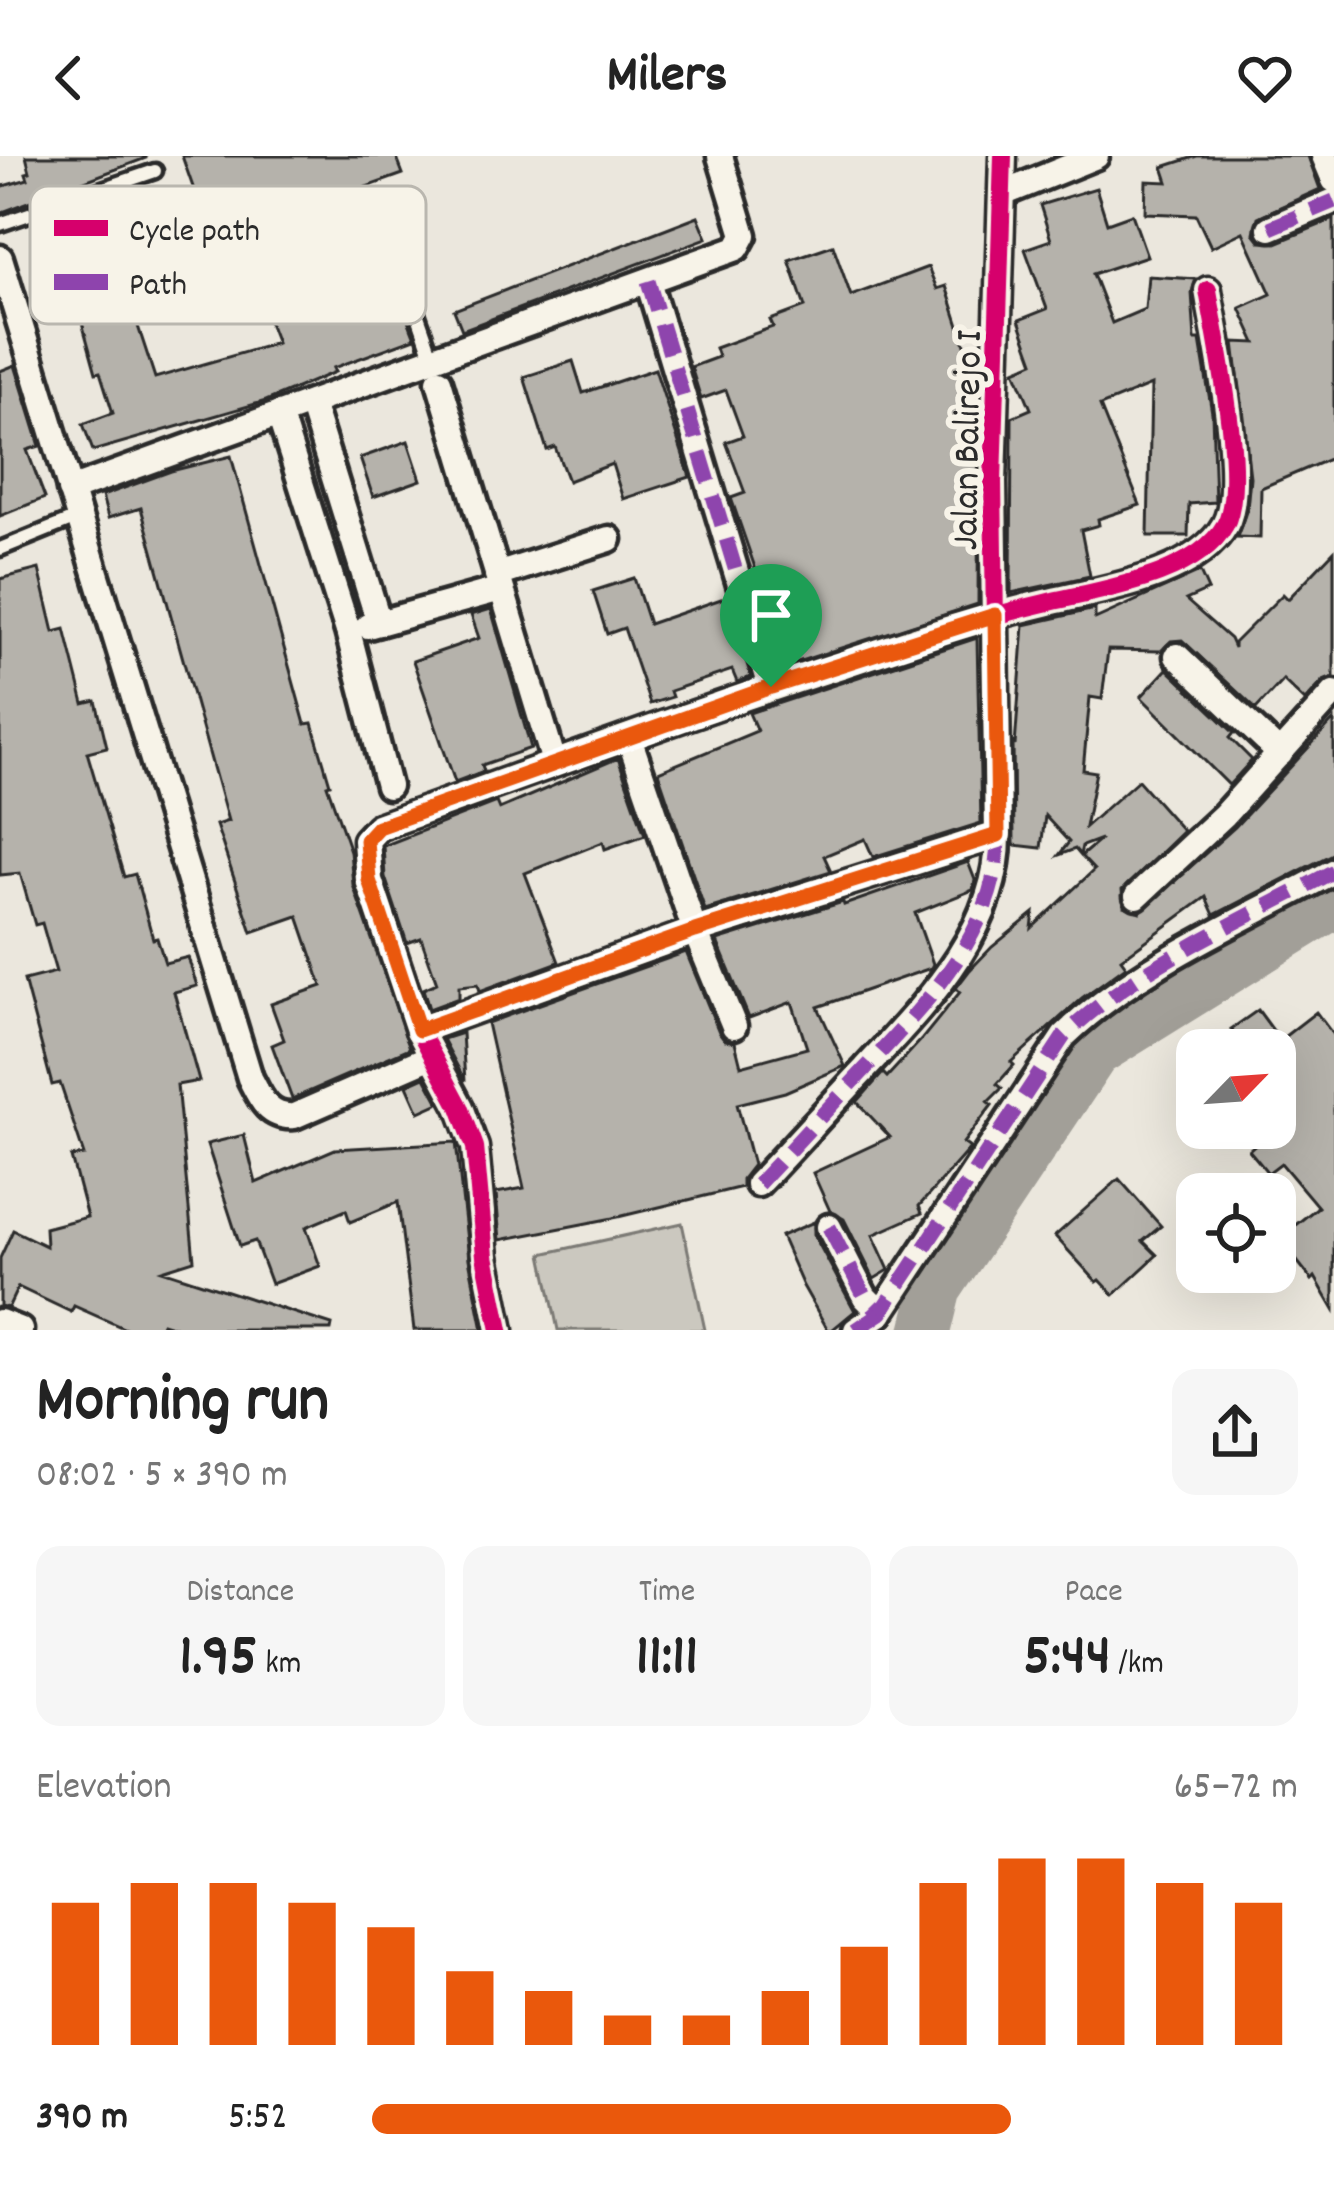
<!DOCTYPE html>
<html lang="en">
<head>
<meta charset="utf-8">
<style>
	body { margin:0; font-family:Dekko,sans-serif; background:#f6f6f6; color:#222; height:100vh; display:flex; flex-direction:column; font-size:45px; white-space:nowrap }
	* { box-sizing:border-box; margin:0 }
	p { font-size:39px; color:#767676 }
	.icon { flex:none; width:66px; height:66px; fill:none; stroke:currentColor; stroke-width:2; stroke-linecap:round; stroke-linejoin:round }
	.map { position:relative; height:1174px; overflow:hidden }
	.panel { display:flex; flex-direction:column; background:#fff; flex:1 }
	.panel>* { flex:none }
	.needle { width:78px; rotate:65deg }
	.fabs { position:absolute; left:1176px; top:873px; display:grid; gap:24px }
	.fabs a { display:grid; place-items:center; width:120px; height:120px; border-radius:24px; background:#fff; box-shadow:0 12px 48px #0002; font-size:60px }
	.pin { position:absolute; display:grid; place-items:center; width:102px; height:102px; color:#fff; margin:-123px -51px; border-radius:50% 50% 50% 0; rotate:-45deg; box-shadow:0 0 12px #0007 }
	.pin .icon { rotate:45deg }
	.round { display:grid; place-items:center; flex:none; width:126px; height:126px; border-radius:24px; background:#f6f6f6 }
	.head { display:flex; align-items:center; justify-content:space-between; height:204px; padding:0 36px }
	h1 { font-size:66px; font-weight:700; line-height:90px }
	.stats { display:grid; grid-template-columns:repeat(3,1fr); gap:18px; height:204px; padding:12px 36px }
	.stats div { display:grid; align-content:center; border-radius:24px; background:#f6f6f6; text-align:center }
	.stats b { font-size:60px; font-weight:700 }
	.stats small { font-size:33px; font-weight:400 }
	.stats p { font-size:33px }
	.chart { height:336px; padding:24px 36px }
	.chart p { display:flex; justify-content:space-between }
	.chart svg { width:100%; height:216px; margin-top:12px; stroke:#ea580c; stroke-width:6 }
	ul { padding:0 36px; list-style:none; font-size:39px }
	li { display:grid; grid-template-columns:192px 144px 1fr; align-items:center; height:90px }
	li i { height:30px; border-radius:15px; background:#ea580c }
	header { display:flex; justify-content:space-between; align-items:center; height:156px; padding:0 36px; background:#fff; font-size:54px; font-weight:700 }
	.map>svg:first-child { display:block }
</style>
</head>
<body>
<header><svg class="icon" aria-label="back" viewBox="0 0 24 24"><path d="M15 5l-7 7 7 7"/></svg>Milers<svg class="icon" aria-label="heart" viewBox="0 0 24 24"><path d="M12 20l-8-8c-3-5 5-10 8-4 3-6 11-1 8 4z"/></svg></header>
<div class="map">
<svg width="1334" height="1174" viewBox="0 0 1334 1174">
	<rect width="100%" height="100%" fill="#ebe7dd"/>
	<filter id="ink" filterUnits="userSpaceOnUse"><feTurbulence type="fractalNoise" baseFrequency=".00833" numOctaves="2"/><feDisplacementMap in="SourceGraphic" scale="24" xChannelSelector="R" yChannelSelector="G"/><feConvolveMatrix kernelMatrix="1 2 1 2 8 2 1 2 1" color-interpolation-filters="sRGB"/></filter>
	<g filter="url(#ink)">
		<polygon fill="#cbc8bf" stroke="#7b7a75" stroke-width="3" points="682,1067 705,1174 558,1174 542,1098"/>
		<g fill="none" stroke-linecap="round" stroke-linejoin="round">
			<polyline stroke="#a29f98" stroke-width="51" points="926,1174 936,1133 1094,896 1334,747"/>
		</g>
		<g fill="#b5b2ab" stroke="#2b2b2b" stroke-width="3" fill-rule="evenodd">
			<polygon points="26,0 146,0 146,2 0,57 0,31 28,23 26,17 30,16"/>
			<path d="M182 0H396L403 18 361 33 365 44 362 45 415 182 333 212 335 216 266 245 93 295 83 268 113 257 100 216 96 217 56 72 194 34ZM201 69 220 119 247 109 277 187 155 222 136 164 206 145 197 115 153 128 140 85Z"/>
			<polygon points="1197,0 1308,0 1320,33 1258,61 1254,77 1261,86 1276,87 1334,63 1334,301 1261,332 1260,382 1237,381 1247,353 1250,321 1234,186 1256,187 1240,152 1271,138 1243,76 1211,91 1196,59 1145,57 1146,25 1168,26 1163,11"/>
			<polygon points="1096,32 1107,67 1132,58 1147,100 1093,118 1112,167 1145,153 1148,120 1196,123 1192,136 1195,184 1200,184 1212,257 1215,346 1189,348 1188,380 1148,380 1151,229 1100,250 1140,349 1098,363 1099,369 1081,374 1090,420 1011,437 1012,261 1031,253 1015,214 1034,206 1019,164 1047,153 1025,93 1051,84 1040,49"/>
			<polygon points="698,60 707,82 462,174 454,154"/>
			<polygon points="833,89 851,140 928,111 937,133 946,130 977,225 971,226 979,253 978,448 782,511 758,430 761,429 731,342 745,337 726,286 743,280 726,234 701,243 691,211 718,201 715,192 773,171 770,164 805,151 789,104"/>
			<polygon points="573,205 583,237 655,213 690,321 623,343 612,308 568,325 555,291 547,294 524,221"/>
			<polygon points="15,209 40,290 27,294 45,342 0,360 0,215"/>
			<polygon points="408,285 421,324 373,341 360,302"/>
			<polygon points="231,300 305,568 312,567 330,628 327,629 350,695 353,729 410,892 292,943 272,889 284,884 271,848 322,830 298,760 252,776 216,669 228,665 141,352 108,362 102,340 171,315"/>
			<polygon points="1334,395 1334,521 1323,525 1305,545 1283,524 1256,553 1182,484 1171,485 1161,495 1108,494 1102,543 1090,541 1083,614 1096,616 1085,671 1138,624 1183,675 1122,734 1124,750 1140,756 1235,671 1334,564 1334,697 1214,759 1206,741 1121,803 1126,810 1082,842 1011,906 1014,909 997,928 1002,932 988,946 992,949 963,987 970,992 919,1050 922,1057 873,1079 889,1114 874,1123 844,1063 830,1055 813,1017 890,981 857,946 883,917 887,921 922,883 960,836 956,832 969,815 992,791 1034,757 1032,772 1094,714 1081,700 1101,683 1082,690 1080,699 1075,693 1059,699 1069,686 1045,660 1041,692 1014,689 1013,585 1015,590 1024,469 1095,453 1095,463 1200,416 1208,434 1186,444 1230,483 1234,492 1234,487 1283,438 1288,443"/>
			<polygon points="39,413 54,476 65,473 84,548 96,545 107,591 87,596 124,721 135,718 153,783 157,782 165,807 188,801 197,830 174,836 199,925 177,929 194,1104 162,1114 332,1169 331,1174 184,1174 162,1167 159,1174 128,1174 74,1150 71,1156 18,1131 8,1152 0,1150 0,1102 13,1074 46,1090 45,1072 87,1061 71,1001 84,999 60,927 52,929 24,824 56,816 42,767 35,769 20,717 0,719 0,423"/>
			<polygon points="634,422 649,468 727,441 751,521 737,526 732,514 670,535 672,541 650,548 624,472 607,478 593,435"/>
			<polygon points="491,453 531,592 482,609 484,615 455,626 413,505 479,482 471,459"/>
			<polygon points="977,482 981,667 873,701 865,683 824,700 831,715 705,754 658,616 757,575 749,557"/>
			<polygon points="1167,513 1234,577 1230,582 1252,604 1229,629 1141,541"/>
			<polygon points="618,602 645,679 605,693 603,686 525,717 559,806 480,835 478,828 459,830 459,842 429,853 423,833 437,827 421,782 407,787 385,721 383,690 496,646 499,653"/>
			<polygon points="968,706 975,724 973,734 915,757 933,808 931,812 818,851 845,910 785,936 737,948 753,1009 742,1023 742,1031 618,1061 500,1084 496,1037 524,1032 487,867 686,796 719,876 725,884 735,886 741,910 807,892 792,846 749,862 717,785 843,746 844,749"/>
			<polygon points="1258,854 1280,884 1316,856 1334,880 1334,1154 1315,1121 1312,1124 1279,1082 1318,1051 1281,1007 1268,1017 1249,994 1259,985 1250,972 1275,972 1275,894 1246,894 1231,873"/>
			<polygon points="462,877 465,925 443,883"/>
			<polygon points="425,921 439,947 419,956 407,929"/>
			<polygon points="244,979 256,1027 335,993 456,986 469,1103 483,1174 414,1174 398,1046 350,1066 346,1054 306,1071 320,1110 271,1128 255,1085 240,1090 207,988"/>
			<polygon points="1119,1023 1161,1070 1143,1085 1157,1099 1114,1139 1100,1124 1097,1126 1055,1080"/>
			<polygon points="814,1066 814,1079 855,1155 832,1174 828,1174 803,1130 781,1080"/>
		</g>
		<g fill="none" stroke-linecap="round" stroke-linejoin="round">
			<defs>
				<g id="service">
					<polyline points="385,64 433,203"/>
					<polyline points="0,68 155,15"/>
					<polyline points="0,393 79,361"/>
				</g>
				<g id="minor">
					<polyline points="1324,0 1334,24"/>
					<polyline points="1002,38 1096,0"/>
					<polyline points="1270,72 1334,45"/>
					<path d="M0 102 250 922C260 942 268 962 294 960L432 900"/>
					<polyline points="648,125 771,531"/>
					<polyline points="439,225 551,596"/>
					<polyline points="311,247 379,467"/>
					<polyline points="279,258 348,475 388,630"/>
					<polyline points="70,334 737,92 744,79 720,0"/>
					<polyline points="497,419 609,383"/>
					<polyline points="368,470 501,433"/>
					<polyline points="1177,500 1280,598"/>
					<polyline points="629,582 695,775 734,870"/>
					<polyline points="1137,740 1224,659 1334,537"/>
					<polyline points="419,874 695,775 998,679 993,326 1003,0"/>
					<path d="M758 1028C794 990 829 951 865 913 926 847 999 774 998 679"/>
					<path d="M829 1071 865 1141 881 1157 1064 880C1136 810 1246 763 1334 715"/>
					<polyline points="0,1166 20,1174"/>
					<path d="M500 1174 485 1100 475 991 460 951 419 874 369 724 366 684 378 671C533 616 687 558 844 508 910 486 976 463 1045 447 1098 434 1196 421 1225 369 1248 327 1216 184 1208 134"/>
					<polyline points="856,1174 881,1157"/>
				</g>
			</defs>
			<use href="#service" stroke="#2b2b2b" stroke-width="21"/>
			<use href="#minor" stroke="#2b2b2b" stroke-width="33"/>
			<use href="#service" stroke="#f7f3e8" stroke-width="12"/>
			<use href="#minor" stroke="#f7f3e8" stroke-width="24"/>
			<g stroke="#8e44ad" stroke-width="15" stroke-dasharray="30 15" stroke-linecap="butt">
				<polyline points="1270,72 1334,45"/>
				<polyline points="648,125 771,531"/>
				<path d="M758 1028C794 990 829 951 865 913 926 847 999 774 998 679"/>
				<path d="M829 1071 865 1141 881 1157 1064 880C1136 810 1246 763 1334 715"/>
				<polyline points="856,1174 881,1157"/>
			</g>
			<defs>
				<g id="cycleway">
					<polyline points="419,874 695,775 998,679 993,326 1003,0"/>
					<path d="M500 1174 485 1100 475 991 460 951 419 874 369 724 366 684 378 671C533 616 687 558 844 508 910 486 976 463 1045 447 1098 434 1196 421 1225 369 1248 327 1216 184 1208 134"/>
				</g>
			</defs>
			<use href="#cycleway" stroke="#f7f3e8" stroke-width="26"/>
			<use href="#cycleway" stroke="#d6006c" stroke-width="18"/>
		</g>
	</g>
	<g fill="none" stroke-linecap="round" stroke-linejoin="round" filter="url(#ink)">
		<defs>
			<polygon id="route" points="995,459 998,679 695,775 419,874 369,724 366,684 378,671 771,531"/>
		</defs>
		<use href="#route" stroke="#fff" stroke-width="24"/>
		<use href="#route" stroke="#ea580c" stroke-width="15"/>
	</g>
	<g text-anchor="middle" stroke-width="12" stroke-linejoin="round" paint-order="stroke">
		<g font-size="39" fill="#2b2b2b" stroke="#f7f3e8">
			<text transform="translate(964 284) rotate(-89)" y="14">Jalan Balirejo I</text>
		</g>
	</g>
	<rect x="30" y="30" width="396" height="138" rx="18" fill="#f7f3e8" stroke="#bab7af" stroke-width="3"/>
	<rect x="54" y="64" width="54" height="16" fill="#d6006c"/>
	<rect x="54" y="118" width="54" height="16" fill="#8e44ad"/>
	<g font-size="33" fill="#2b2b2b">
		<text x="129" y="84">Cycle path</text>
		<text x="129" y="138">Path</text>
	</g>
</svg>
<div class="fabs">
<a><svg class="needle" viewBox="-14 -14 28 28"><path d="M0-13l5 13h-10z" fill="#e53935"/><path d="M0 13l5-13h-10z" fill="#767676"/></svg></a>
<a><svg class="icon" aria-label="locate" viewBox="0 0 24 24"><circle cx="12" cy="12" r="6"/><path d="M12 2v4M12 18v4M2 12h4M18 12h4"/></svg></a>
</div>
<div class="pin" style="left:771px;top:531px;background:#1e9e55"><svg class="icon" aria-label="arrive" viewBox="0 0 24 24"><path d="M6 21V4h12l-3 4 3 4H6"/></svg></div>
</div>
<section class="panel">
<div class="head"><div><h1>Morning run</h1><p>08:02 · 5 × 390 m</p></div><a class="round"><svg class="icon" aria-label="share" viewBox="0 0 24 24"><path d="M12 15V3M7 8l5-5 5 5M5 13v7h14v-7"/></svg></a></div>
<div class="stats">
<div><p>Distance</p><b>1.95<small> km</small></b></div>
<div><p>Time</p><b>11:11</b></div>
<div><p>Pace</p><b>5:44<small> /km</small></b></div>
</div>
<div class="chart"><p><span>Elevation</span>65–72 m</p>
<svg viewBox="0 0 160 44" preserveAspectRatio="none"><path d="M5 44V15M15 44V11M25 44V11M35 44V15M45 44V20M55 44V29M65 44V33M75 44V38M85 44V38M95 44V33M105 44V24M115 44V11M125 44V6M135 44V6M145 44V11M155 44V15"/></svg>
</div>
<ul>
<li><b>390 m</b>5:52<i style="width:69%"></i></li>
</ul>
</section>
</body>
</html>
